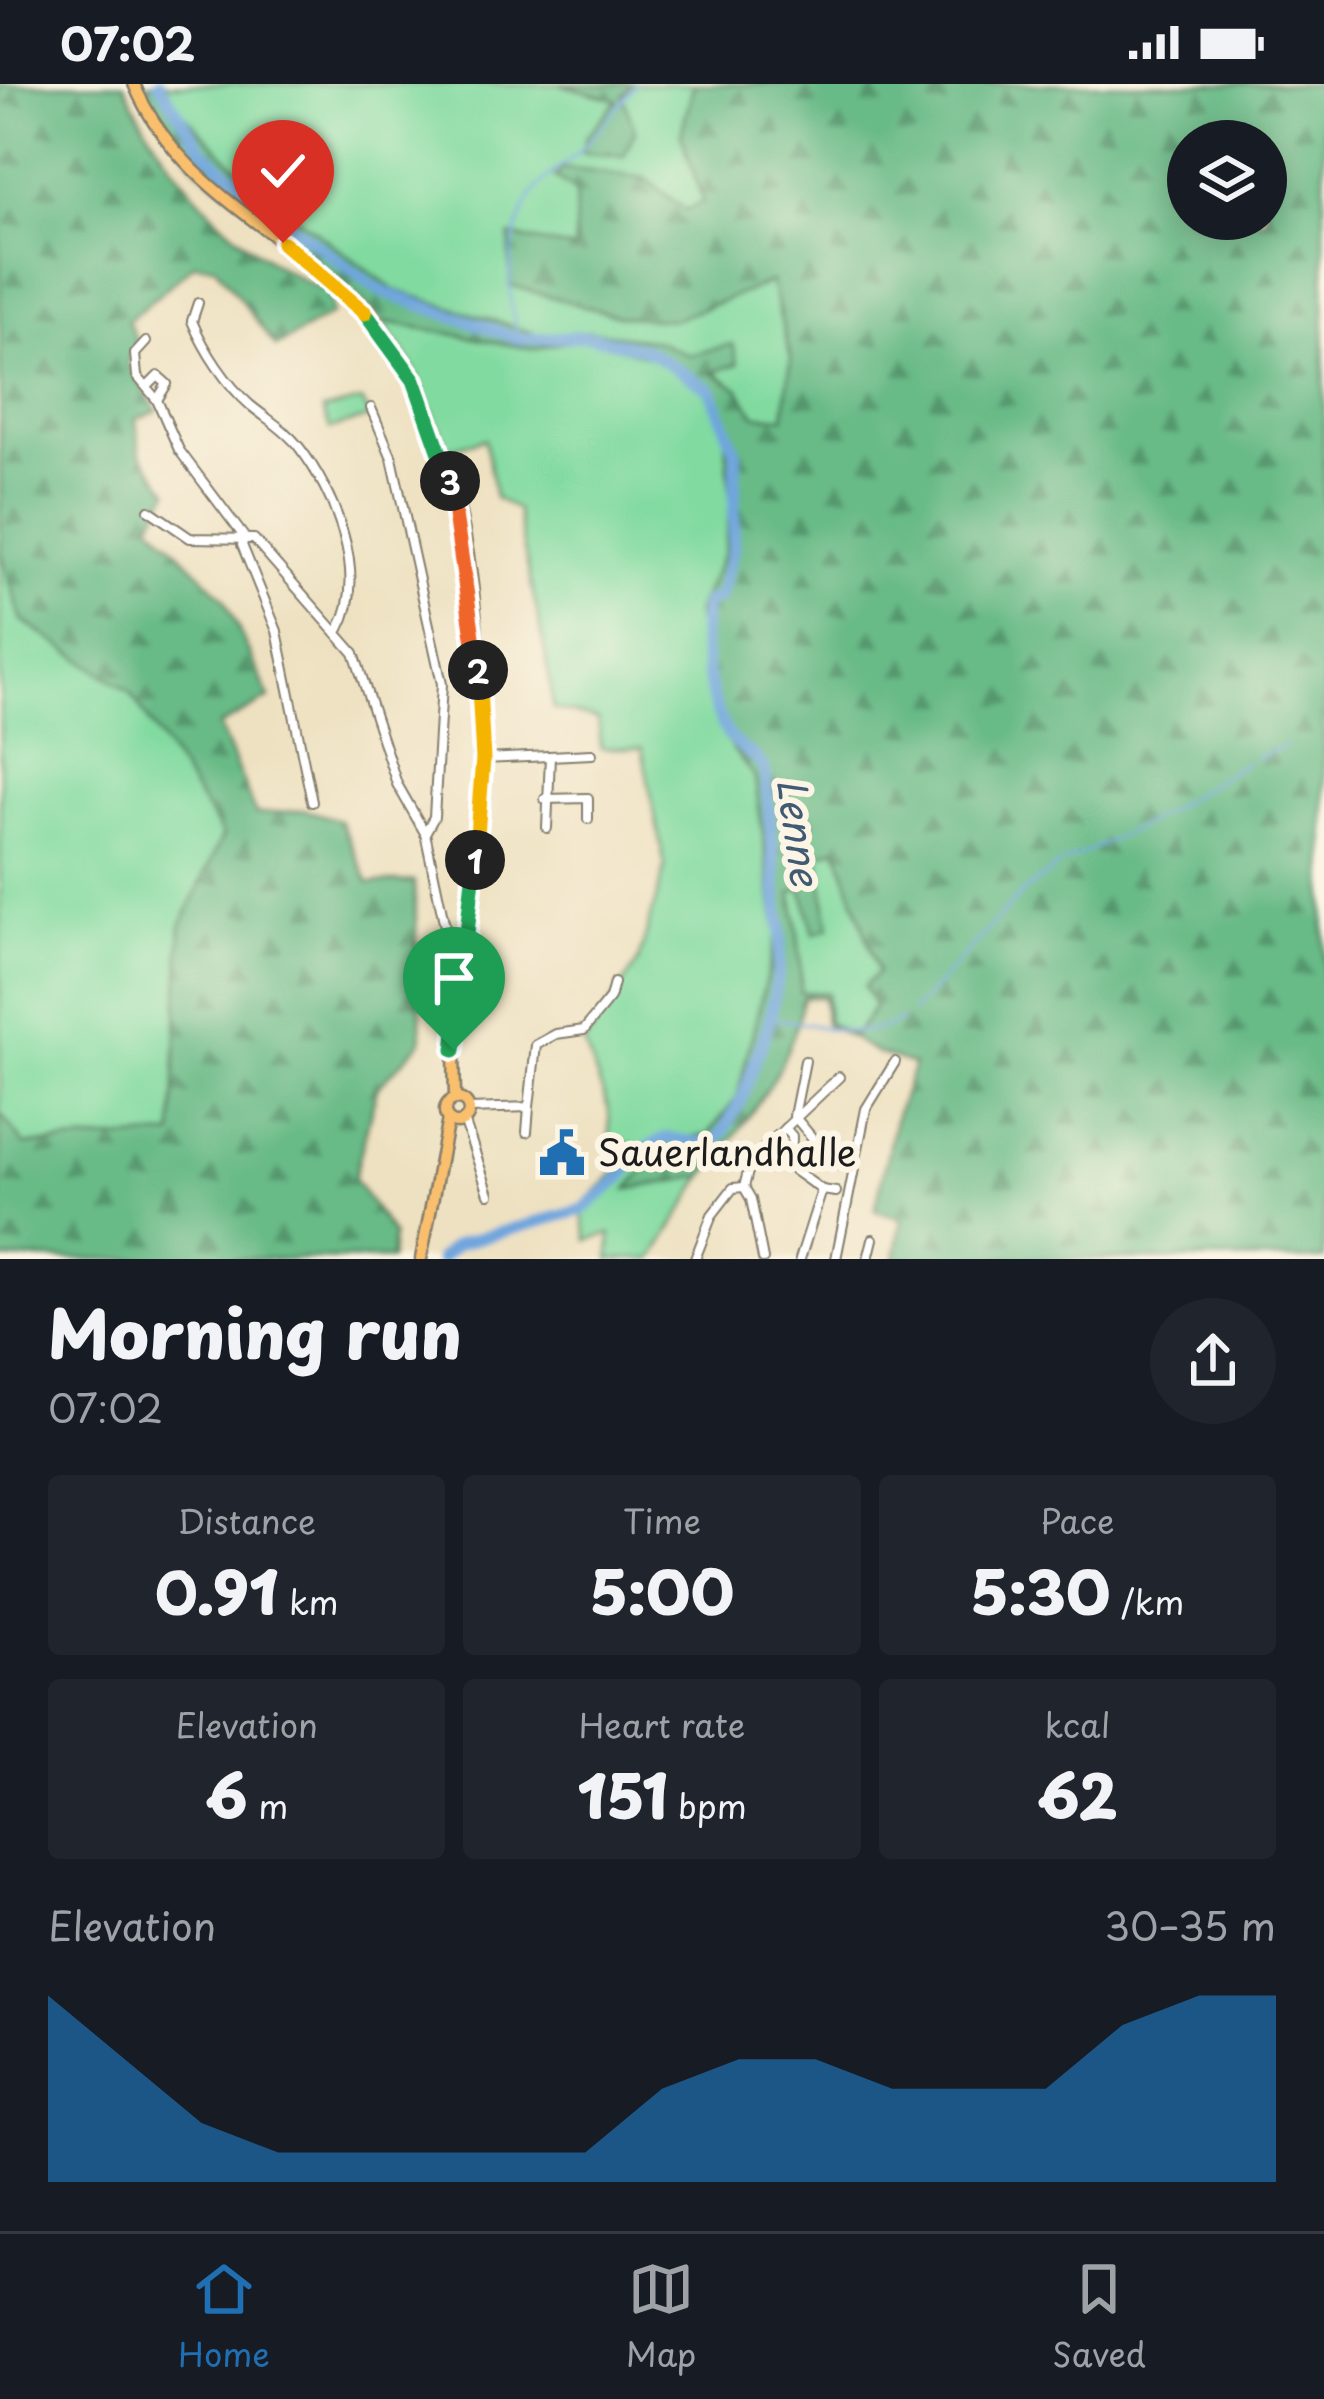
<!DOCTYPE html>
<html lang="en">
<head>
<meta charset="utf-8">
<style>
	body { margin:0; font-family:"Playpen Sans",sans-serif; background:#20242c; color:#f1f3f6; height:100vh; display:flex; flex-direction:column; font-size:45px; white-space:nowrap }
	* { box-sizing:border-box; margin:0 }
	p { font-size:39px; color:#9ea1a6 }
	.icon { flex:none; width:66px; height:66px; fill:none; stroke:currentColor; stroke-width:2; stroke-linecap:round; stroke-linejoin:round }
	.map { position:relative; height:1175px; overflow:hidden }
	.details { display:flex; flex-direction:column; background:#171b24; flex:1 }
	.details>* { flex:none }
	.tools { position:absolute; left:1167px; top:36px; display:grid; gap:24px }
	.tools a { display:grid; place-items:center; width:120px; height:120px; border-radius:50%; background:#171b24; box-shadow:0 6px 30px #0003; font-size:60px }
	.pin { position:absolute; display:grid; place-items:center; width:102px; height:102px; color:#fff; margin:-123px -51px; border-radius:50% 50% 50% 0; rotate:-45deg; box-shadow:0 0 12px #0007 }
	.pin .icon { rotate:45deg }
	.km { position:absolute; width:60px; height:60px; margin:-30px; border-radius:50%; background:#222; color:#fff; font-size:33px; line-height:60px; text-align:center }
	.round { display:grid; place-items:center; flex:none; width:126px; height:126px; border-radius:63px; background:#20242c }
	.headline { display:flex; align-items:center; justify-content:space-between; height:204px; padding:0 48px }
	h1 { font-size:66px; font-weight:800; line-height:90px }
	.metrics { display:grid; grid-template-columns:repeat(3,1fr); gap:18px; height:204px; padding:12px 48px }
	.metrics div { display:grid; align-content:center; border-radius:12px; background:#20242c; text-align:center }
	.metrics b { font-size:60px; font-weight:800 }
	.metrics small { font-size:33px; font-weight:400 }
	.metrics p { font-size:33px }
	.chart { height:336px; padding:24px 48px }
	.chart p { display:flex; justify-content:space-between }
	.chart svg { width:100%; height:216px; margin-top:12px; fill:#1f6fb2; opacity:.7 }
	.status { display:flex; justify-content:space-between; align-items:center; height:84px; padding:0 60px; background:#171b24; direction:ltr }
	.status svg { height:33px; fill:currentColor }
	.dock { display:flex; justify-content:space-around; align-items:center; height:168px; border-top:3px solid #363941; background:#171b24; font-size:33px; color:#9ea1a6 }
	.dock a { display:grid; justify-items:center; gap:6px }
	.dock .current { color:#1f6fb2 }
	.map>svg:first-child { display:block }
</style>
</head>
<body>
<div class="status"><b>07:02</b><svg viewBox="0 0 49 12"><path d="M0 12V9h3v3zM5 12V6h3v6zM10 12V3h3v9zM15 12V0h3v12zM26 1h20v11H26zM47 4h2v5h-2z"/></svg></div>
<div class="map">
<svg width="1324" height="1175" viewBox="0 0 1324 1175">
	<defs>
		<pattern id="forest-firs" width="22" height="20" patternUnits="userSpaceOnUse" patternTransform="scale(3)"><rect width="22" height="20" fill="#68ba86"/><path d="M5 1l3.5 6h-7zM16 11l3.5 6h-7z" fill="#55966d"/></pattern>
	</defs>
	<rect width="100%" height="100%" fill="#fcf5e5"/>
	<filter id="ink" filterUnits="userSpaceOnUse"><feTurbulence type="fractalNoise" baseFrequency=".00833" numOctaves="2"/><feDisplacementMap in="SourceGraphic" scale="24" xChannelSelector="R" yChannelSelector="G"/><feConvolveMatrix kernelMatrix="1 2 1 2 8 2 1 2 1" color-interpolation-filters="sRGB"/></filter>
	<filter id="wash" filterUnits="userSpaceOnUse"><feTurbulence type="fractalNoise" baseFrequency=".004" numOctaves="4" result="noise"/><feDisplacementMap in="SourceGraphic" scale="48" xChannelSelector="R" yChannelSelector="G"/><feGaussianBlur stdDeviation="2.7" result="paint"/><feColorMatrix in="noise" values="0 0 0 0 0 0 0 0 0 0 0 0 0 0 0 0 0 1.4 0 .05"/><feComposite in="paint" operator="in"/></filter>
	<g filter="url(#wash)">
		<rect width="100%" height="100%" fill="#eee1c1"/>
		<g fill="#81daa0" stroke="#4e7b5e" stroke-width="3">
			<path d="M166 0H559L619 16 586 53 631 0H694L681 50 703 118 686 127 645 94 576 107 575 165 510 153V201L673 236 771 198 791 274 784 334 755 331C721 273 657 257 595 248L593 256 649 272 707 307 725 343 731 420 724 469 696 529 726 656 755 693 777 850 737 1014 708 1051 630 1105 704 1092 653 1175H610L611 1150 588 1156 581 1122 638 1066 637 1061 610 1059 609 1026 584 959 638 878 665 784 642 664H601L598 635 553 625C547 558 527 493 517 426L495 414 485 355 448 365 412 281 382 237 533 265 589 248 540 251 394 206 256 103 174 20Z"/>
			<polygon points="362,317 371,333 330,345 323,326"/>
			<polygon points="0,466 22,536 130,608 223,751 181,842 173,1052 24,1061 0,1029"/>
			<path d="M838 764 878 889 875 923 854 952 827 938 826 909H800C803 889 797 829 791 809L802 802 819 770Z"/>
		</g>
		<g fill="url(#forest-firs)" stroke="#426b51" stroke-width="3" fill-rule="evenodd">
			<path d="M0 0H124C164 86 238 174 329 207L332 230 276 263 215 182 194 180 128 237 137 258 127 280 157 327 136 335 140 369 169 407 151 439 224 514 270 614 219 642 256 730 305 726 340 736 369 799 414 797 422 957 377 1004 354 1095 393 1151 391 1175H0V1029L25 1061 173 1051 181 842 223 751 130 608 22 536 0 466Z"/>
			<polygon points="147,0 166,0 174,20 256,103 394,206 540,251 590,247 589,253 533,265 382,237 337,193 197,84 151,19"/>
			<polygon points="559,0 631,0 623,12 635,47 624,72 582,69 586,53 618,16"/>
			<path d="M694 0H1324V1175H895L902 1134 875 1127 895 1034 914 981 877 969 825 939 823 913H803C792 983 746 1037 704 1092L628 1105 669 1056 708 1051 737 1014 777 850 755 694 726 656 696 529 724 469 731 420 725 343 706 307 649 272 592 256 594 248 658 257 689 271 733 260 738 280 712 288 739 305 755 331 784 333 791 274 771 198 673 236 619 232 510 201V152L575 165 576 108 555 93 564 84 645 94 686 127 703 118 681 50ZM1188 57H1266V135H1188ZM837 764 878 888 864 902 875 923 854 952 827 938V909L800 908C803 891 796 827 791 809L802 804 814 850 829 844 819 771Z"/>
		</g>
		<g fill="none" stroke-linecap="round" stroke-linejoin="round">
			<g stroke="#6fa6dd" stroke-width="3">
				<path d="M520 255C503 214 508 149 533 110 544 92 567 81 581 65 601 45 618 22 636 0"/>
				<polyline points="1256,674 1285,662"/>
				<polyline points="912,928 1020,811 1059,781 1147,739 1247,678"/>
				<path d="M770 935C818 937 858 962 902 935"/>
			</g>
			<path stroke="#6fa6dd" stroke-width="12" d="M159 0 204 68 286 138 380 207 520 255 587 252 645 265 711 306 736 369 733 465 719 514 707 518C695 546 711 632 731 655 743 668 757 670 765 687L781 851 778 890 770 935 742 1015 720 1053 707 1060 665 1054 643 1066 622 1093 582 1126 457 1160 440 1175"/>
		</g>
	</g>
	<g filter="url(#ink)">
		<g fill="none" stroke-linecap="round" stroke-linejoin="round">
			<defs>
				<g id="minor">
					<path d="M198 219 192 237C204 266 226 300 250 321 267 335 286 346 299 363 334 408 369 490 339 545"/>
					<polyline points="146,258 135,270 137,292 157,316 179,366 245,454"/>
					<polyline points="147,303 158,292 167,300 157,316"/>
					<polyline points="371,324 392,374 442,600 434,733 425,749 447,852 445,890 461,899"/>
					<polyline points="149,426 190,454 254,455 354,569 397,700 425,749"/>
					<polyline points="244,455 242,461 277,547 312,718"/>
					<polyline points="483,675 592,670"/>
					<polyline points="545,715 588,714 588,735"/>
					<polyline points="547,744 550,672"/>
					<polyline points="805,977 794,1032 835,1081"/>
					<polyline points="469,1025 529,1023 536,961 556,950 584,946 610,914 614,899"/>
					<polyline points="464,1036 489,1110"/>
					<polyline points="785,1044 792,1052 791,1084 822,1106 836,1108"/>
					<polyline points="527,1048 529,1023"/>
					<polyline points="744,1103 750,1080 760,1068 839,993"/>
					<polyline points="744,1103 751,1115 763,1175"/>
					<polyline points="695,1175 712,1131 733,1104 744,1103"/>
					<polyline points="800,1175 822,1106"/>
					<polyline points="836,1175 866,1025 895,978"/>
					<polyline points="868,1175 873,1155"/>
				</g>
				<g id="major">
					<path d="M134 0C178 105 282 145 358 221 523 387 482 754 454 966L455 1014"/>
					<circle cx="457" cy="1027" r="12"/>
					<polyline points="421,1175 448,1035"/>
				</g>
			</defs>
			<use href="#minor" stroke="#857e6e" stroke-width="12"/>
			<use href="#major" stroke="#857e6e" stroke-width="15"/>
			<use href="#minor" stroke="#fff" stroke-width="8"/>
			<use href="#major" stroke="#f9bf6d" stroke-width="10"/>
		</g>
	</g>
	<g fill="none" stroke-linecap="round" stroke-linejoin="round" filter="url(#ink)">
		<defs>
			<polyline id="split-1" points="454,966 475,776"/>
			<polyline id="split-2" points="475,776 483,675 478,586"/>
			<polyline id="split-3" points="450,397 478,586"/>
			<polyline id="split-4" points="365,229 414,296 450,397"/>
			<polyline id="split-5" points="283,159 365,229"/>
		</defs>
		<use href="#split-1" stroke="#fff" stroke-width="24"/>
		<use href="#split-2" stroke="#fff" stroke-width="24"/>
		<use href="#split-3" stroke="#fff" stroke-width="24"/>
		<use href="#split-4" stroke="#fff" stroke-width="24"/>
		<use href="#split-5" stroke="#fff" stroke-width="24"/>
		<use href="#split-1" stroke="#22a559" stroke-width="15"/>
		<use href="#split-2" stroke="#f5b400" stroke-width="15"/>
		<use href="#split-3" stroke="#f0652b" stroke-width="15"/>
		<use href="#split-4" stroke="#22a559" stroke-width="15"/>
		<use href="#split-5" stroke="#f5b400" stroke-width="15"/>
	</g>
	<defs>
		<symbol id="civic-bare" viewBox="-9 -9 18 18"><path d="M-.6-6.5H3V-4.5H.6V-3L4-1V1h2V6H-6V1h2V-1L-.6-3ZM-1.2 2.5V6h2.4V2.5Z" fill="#1f6fb2" stroke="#fcf5e5" stroke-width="2.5" paint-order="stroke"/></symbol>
	</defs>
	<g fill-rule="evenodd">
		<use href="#civic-bare" x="529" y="1036" width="66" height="66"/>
	</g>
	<g text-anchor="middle" stroke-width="12" stroke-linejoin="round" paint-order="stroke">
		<g font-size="36" fill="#1c1c1c" stroke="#fcf5e5" text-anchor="start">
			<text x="598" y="1082">Sauerlandhalle</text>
		</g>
		<g font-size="39" font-style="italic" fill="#415a73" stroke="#fcf5e5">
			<text transform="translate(798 748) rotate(82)" y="14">Lenne</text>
		</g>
	</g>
</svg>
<div class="tools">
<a><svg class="icon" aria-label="layers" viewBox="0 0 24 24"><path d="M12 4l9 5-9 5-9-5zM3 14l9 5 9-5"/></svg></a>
</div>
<div class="pin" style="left:454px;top:966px;background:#1e9e55"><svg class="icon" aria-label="arrive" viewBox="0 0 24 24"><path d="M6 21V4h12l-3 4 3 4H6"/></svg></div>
<div class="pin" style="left:283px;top:159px;background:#d93025"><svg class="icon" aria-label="check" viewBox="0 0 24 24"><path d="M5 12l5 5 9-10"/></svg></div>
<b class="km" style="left:475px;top:776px">1</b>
<b class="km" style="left:478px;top:586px">2</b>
<b class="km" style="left:450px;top:397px">3</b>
</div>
<section class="details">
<div class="headline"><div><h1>Morning run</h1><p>07:02</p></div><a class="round"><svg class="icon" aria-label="share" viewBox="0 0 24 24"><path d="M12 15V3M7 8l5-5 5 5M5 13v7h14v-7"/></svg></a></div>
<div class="metrics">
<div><p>Distance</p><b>0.91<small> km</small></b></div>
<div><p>Time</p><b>5:00</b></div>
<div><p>Pace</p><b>5:30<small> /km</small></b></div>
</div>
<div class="metrics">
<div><p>Elevation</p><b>6<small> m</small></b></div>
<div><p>Heart rate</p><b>151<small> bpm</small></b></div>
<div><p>kcal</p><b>62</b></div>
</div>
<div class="chart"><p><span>Elevation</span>30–35 m</p>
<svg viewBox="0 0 160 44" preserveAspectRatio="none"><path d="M0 44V6L10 19L20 32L30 38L40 38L50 38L60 38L70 38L80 25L90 19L100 19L110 25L120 25L130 25L140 12L150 6L160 6V44z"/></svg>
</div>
</section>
<nav class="dock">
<a class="current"><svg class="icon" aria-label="home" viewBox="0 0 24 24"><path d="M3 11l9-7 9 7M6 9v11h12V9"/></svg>Home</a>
<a><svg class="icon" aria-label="map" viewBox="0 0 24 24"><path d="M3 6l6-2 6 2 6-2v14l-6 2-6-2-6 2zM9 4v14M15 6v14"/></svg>Map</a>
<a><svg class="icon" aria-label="saved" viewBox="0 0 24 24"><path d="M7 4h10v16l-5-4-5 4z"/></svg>Saved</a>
</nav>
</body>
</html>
